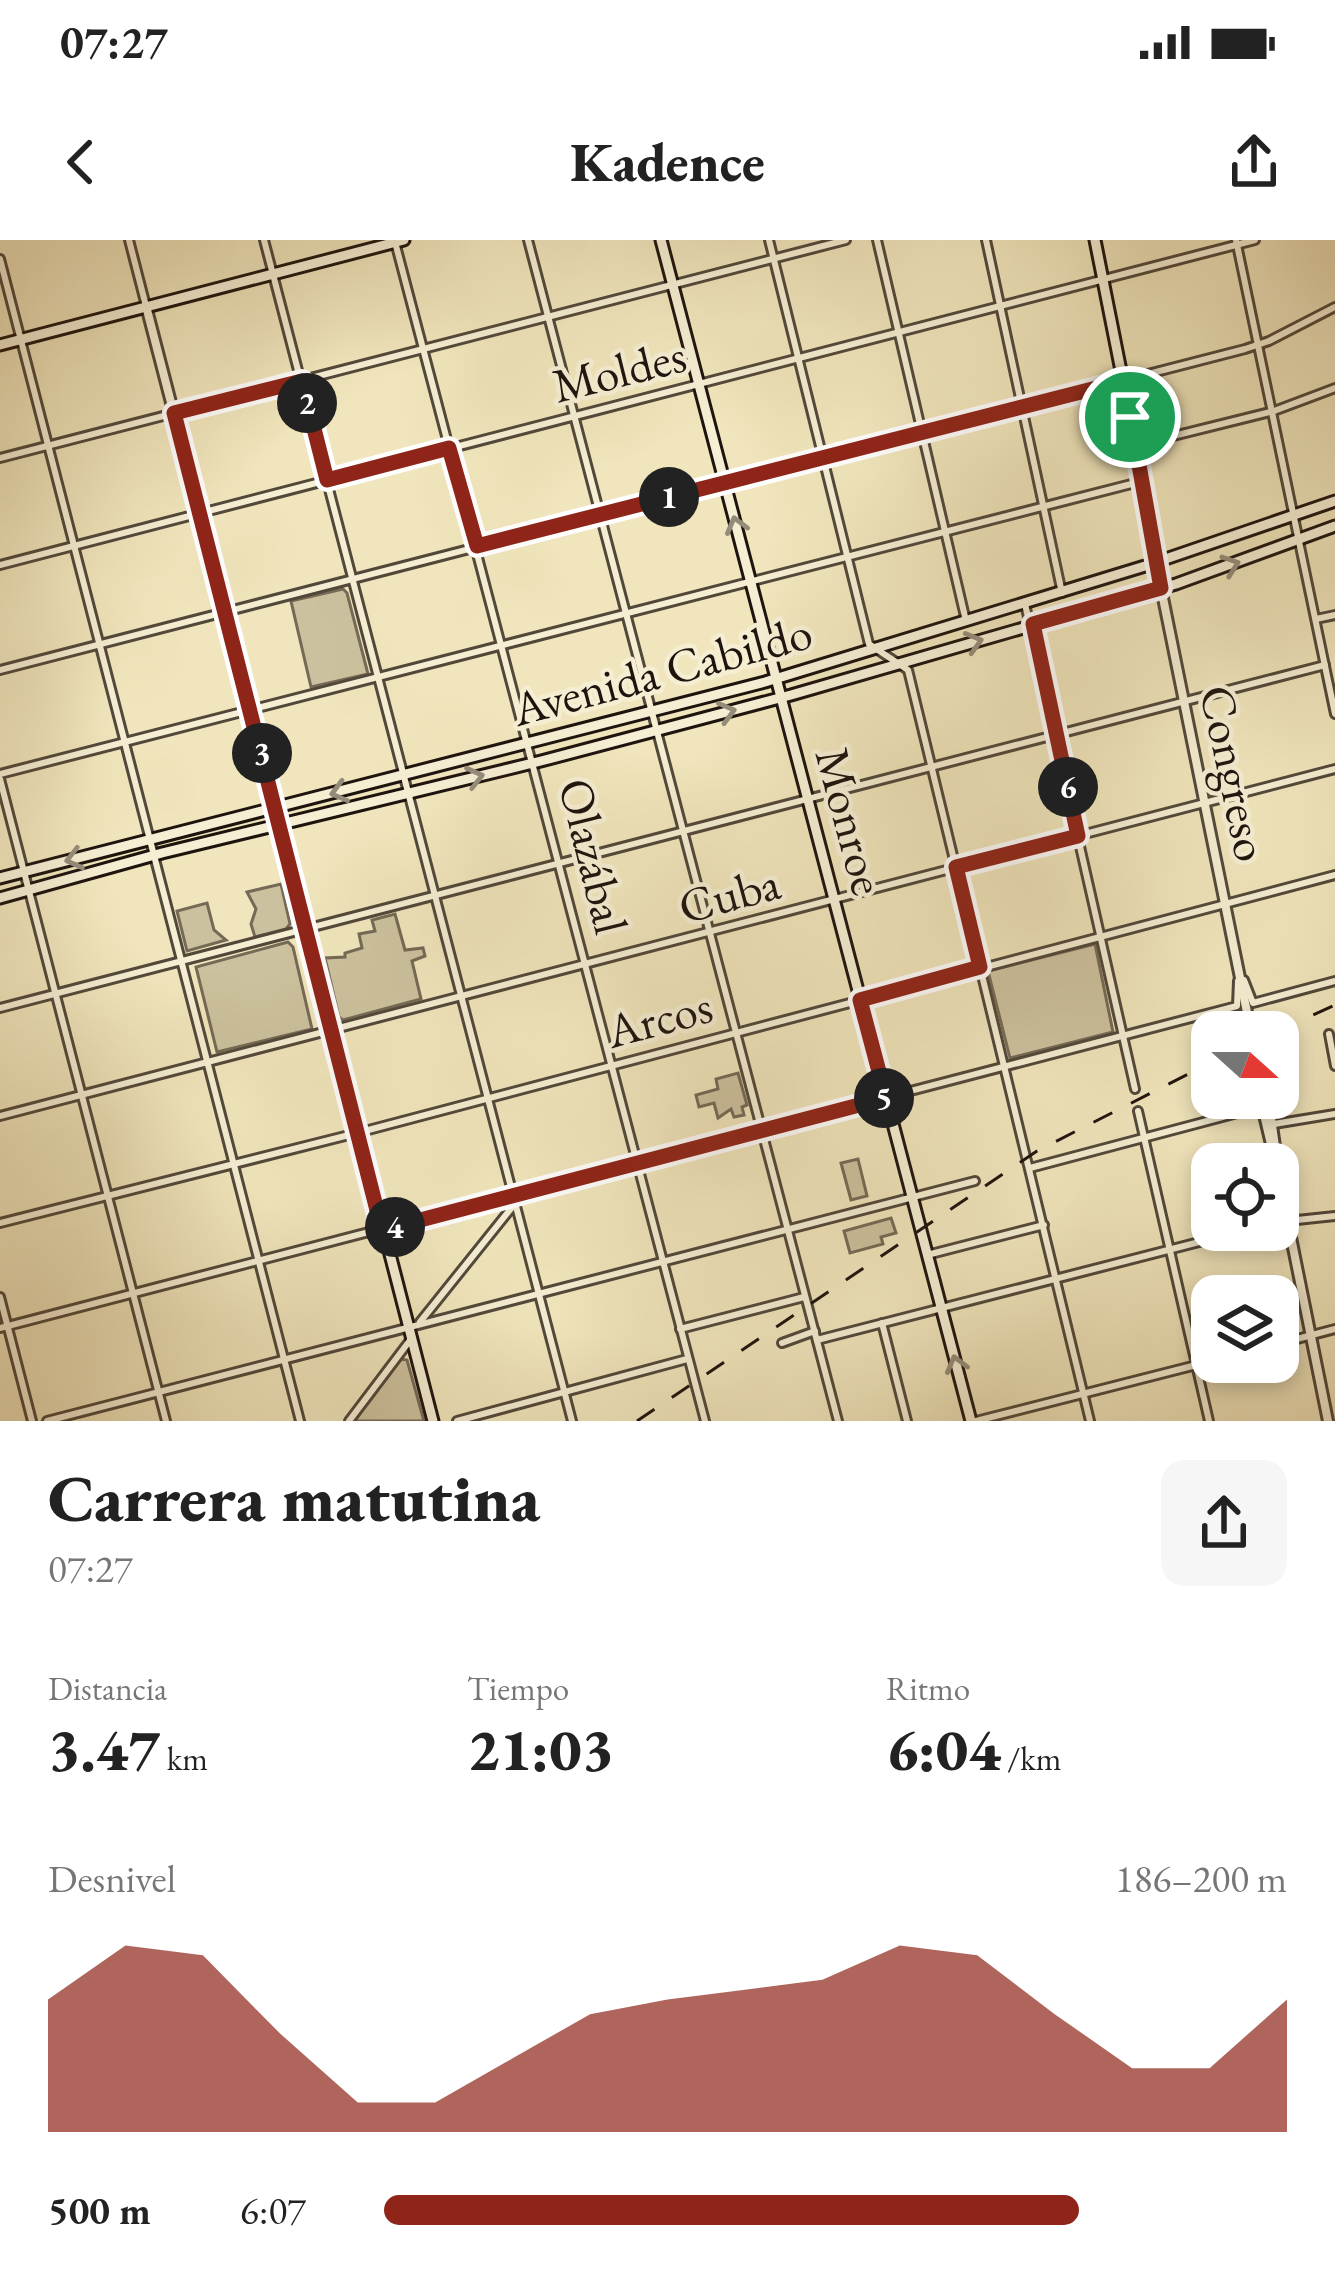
<!DOCTYPE html>
<html lang="es">
<head>
<meta charset="utf-8">
<style>
	body { margin:0; font-family:"EB Garamond",serif; background:#f6f6f6; color:#222; height:100vh; display:flex; flex-direction:column; font-size:45px; white-space:nowrap }
	* { box-sizing:border-box; margin:0 }
	p { font-size:39px; color:#767676 }
	.icon { flex:none; width:66px; height:66px; fill:none; stroke:currentColor; stroke-width:2; stroke-linecap:round; stroke-linejoin:round }
	.map { position:relative; height:1181px; overflow:hidden }
	.sheet { display:flex; flex-direction:column; background:#fff; flex:1 }
	.sheet>* { flex:none }
	.needle { width:78px; rotate:111deg }
	.fabs { position:absolute; left:1191px; top:771px; display:grid; gap:24px }
	.fabs a { display:grid; place-items:center; width:108px; height:108px; border-radius:24px; background:#fff; box-shadow:0 6px 18px #0003; font-size:60px }
	.pin { position:absolute; display:grid; place-items:center; width:102px; height:102px; color:#fff; margin:-51px; border:6px solid #fff; border-radius:50%; box-shadow:0 3px 12px #0007 }
	.km { position:absolute; width:60px; height:60px; margin:-30px; border-radius:50%; background:#222; color:#fff; font-size:33px; line-height:60px; text-align:center }
	.round { display:grid; place-items:center; flex:none; width:126px; height:126px; border-radius:24px; background:#f6f6f6 }
	.headline { display:flex; align-items:center; justify-content:space-between; height:204px; padding:0 48px }
	h1 { font-size:66px; font-weight:800; line-height:90px }
	.metrics { display:grid; grid-template-columns:repeat(3,1fr); gap:18px; height:204px; padding:12px 48px }
	.metrics div { display:grid; align-content:center }
	.metrics b { font-size:60px; font-weight:800 }
	.metrics small { font-size:33px; font-weight:400 }
	.metrics p { font-size:33px }
	.chart { height:336px; padding:24px 48px }
	.chart p { display:flex; justify-content:space-between }
	.chart svg { width:100%; height:216px; margin-top:12px; fill:#8f2418; opacity:.7 }
	ul { padding:0 48px; list-style:none; font-size:39px }
	li { display:grid; grid-template-columns:192px 144px 1fr; align-items:center; height:90px }
	li i { height:30px; border-radius:15px; background:#8f2418 }
	.status { display:flex; justify-content:space-between; align-items:center; height:84px; padding:0 60px; background:#fff; direction:ltr }
	.status svg { height:33px; fill:currentColor }
	header { display:flex; justify-content:space-between; align-items:center; height:156px; padding:0 48px; background:#fff; font-size:54px; font-weight:800 }
	.map>svg:first-child { display:block }
</style>
</head>
<body>
<div class="status"><b>07:27</b><svg viewBox="0 0 49 12"><path d="M0 12V9h3v3zM5 12V6h3v6zM10 12V3h3v9zM15 12V0h3v12zM26 1h20v11H26zM47 4h2v5h-2z"/></svg></div>
<header><svg class="icon" aria-label="back" viewBox="0 0 24 24"><path d="M15 5l-7 7 7 7"/></svg>Kadence<svg class="icon" aria-label="share" viewBox="0 0 24 24"><path d="M12 15V3M7 8l5-5 5 5M5 13v7h14v-7"/></svg></header>
<div class="map">
<svg width="1335" height="1181" viewBox="0 0 1335 1181">
	<rect width="100%" height="100%" fill="#f0e5bc"/>
	<filter id="stains"><feTurbulence type="fractalNoise" baseFrequency=".00167" numOctaves="4"/><feColorMatrix values="0 0 0 0 .2 0 0 0 0 .09 0 0 0 0 .02 0 0 0 .5 -.17"/></filter>
	<radialGradient id="worn" r=".72"><stop offset=".6" stop-color="#630" stop-opacity="0"/><stop offset="1" stop-color="#630" stop-opacity=".3"/></radialGradient>
	<g fill="#ccc19e" stroke="#756a56" stroke-width="3">
		<polygon points="343,349 347,353 368,434 311,447 291,361"/>
		<polygon points="281,644 290,684 286,689 255,697 251,684 256,669 247,652"/>
		<polygon points="207,663 214,690 226,700 187,711 177,671"/>
		<polygon points="395,674 405,710 423,708 425,716 412,721 421,759 343,780 339,777 325,718 345,717 345,713 362,708 359,694 375,691 372,680"/>
		<polygon points="288,702 293,707 312,789 217,812 196,727"/>
		<polygon points="1095,704 1113,792 1010,818 988,731"/>
		<polygon points="738,833 747,865 742,867 744,875 734,877 731,869 718,878 714,863 699,867 696,855 718,849 716,839"/>
		<polygon points="858,919 867,956 851,960 841,923"/>
		<polygon points="891,978 896,993 881,997 883,1004 850,1013 844,991"/>
		<polygon points="400,1119 407,1120 424,1181 354,1181"/>
	</g>
	<g fill="none" stroke-linecap="round" stroke-linejoin="round">
		<defs>
			<g id="minor">
				<polyline points="129,0 146,66"/>
				<polyline points="264,0 572,1181"/>
				<polyline points="528,0 838,1181"/>
				<polyline points="769,0 869,404 908,430 1090,1181"/>
				<polyline points="877,0 966,381"/>
				<polyline points="986,0 1062,353"/>
				<polyline points="1236,0 1335,474"/>
				<polyline points="395,2 705,1181"/>
				<polyline points="0,19 300,1181"/>
				<polyline points="1137,205 1274,171 1335,148"/>
				<polyline points="0,218 846,0"/>
				<polyline points="0,325 1255,0"/>
				<polyline points="1025,364 1135,849"/>
				<polyline points="1316,379 1335,375"/>
				<polyline points="0,430 1245,109 1269,101 1335,67"/>
				<polyline points="0,534 1143,241"/>
				<polyline points="0,539 166,1181"/>
				<polyline points="1244,740 1253,763 1335,741"/>
				<polyline points="0,768 1325,425"/>
				<polyline points="1329,794 1335,826"/>
				<polyline points="1259,858 1274,921"/>
				<polyline points="1269,858 1278,920"/>
				<polyline points="1138,871 1209,1181"/>
				<polyline points="0,876 1335,529"/>
				<polyline points="1274,884 1335,874"/>
				<polyline points="1030,928 1260,867"/>
				<polyline points="1278,982 1335,976"/>
				<polyline points="0,983 357,893 1335,635"/>
				<polyline points="927,1015 1044,985"/>
				<polyline points="0,1057 32,1181"/>
				<polyline points="420,1082 513,966"/>
				<polyline points="882,1083 907,1181"/>
				<polyline points="0,1088 1237,766 1238,741"/>
				<polyline points="680,1089 804,1057"/>
				<polyline points="817,1100 1246,990"/>
				<polyline points="782,1103 815,1091"/>
				<polyline points="1278,1104 1335,1089"/>
				<polyline points="47,1181 975,941"/>
				<polyline points="349,1181 411,1099"/>
				<polyline points="457,1181 687,1119"/>
				<polyline points="976,1181 1212,1121"/>
			</g>
			<g id="tertiary">
				<polyline points="146,66 276,568"/>
				<polyline points="1161,348 1251,792"/>
				<polyline points="1264,858 1276,924"/>
				<polyline points="1278,933 1328,1181"/>
			</g>
			<g id="secondary">
				<polyline points="661,0 971,1181"/>
				<polyline points="1095,0 1153,292 1161,348"/>
				<polyline points="0,105 404,0"/>
				<polyline points="278,580 433,1181"/>
				<polyline points="0,638 765,442 1145,326 1335,261"/>
				<polyline points="0,658 162,613 541,521 791,455 1176,344 1335,286"/>
			</g>
		</defs>
		<use href="#minor" stroke="#52483a" stroke-width="12"/>
		<use href="#tertiary" stroke="#52483a" stroke-width="14"/>
		<use href="#secondary" stroke="#1e140e" stroke-width="15"/>
		<use href="#minor" stroke="#f5eed3" stroke-width="6"/>
		<use href="#tertiary" stroke="#f5eed3" stroke-width="8"/>
		<use href="#secondary" stroke="#f5eed3" stroke-width="9"/>
		<g stroke="#1e140e" stroke-width="3" stroke-dasharray="21 21" stroke-linecap="butt">
			<polyline points="1275,792 1335,765"/>
			<polyline points="637,1181 1037,911 1212,822"/>
		</g>
	</g>
	<defs><path id="oneway-chevron" d="M-2-3.5L2.5 0L-2 3.5" fill="none" stroke-width="1.6" stroke-linecap="round" stroke-linejoin="round" transform="scale(3)"/></defs>
	<g stroke="#948c7a">
		<use href="#oneway-chevron" transform="translate(736 285) rotate(-105)"/>
		<use href="#oneway-chevron" transform="translate(1231 325) rotate(-19)"/>
		<use href="#oneway-chevron" transform="translate(974 402) rotate(-16)"/>
		<use href="#oneway-chevron" transform="translate(727 472) rotate(-15)"/>
		<use href="#oneway-chevron" transform="translate(475 537) rotate(-14)"/>
		<use href="#oneway-chevron" transform="translate(339 552) rotate(165)"/>
		<use href="#oneway-chevron" transform="translate(74 619) rotate(166)"/>
		<use href="#oneway-chevron" transform="translate(956 1124) rotate(-105)"/>
	</g>
	<g fill="none" stroke-linecap="round" stroke-linejoin="round">
		<defs>
			<polygon id="route" points="302,141 327,240 449,208 477,306 1124,141 1161,348 1033,384 1078,596 956,627 980,727 860,760 886,858 382,990 174,173"/>
		</defs>
		<use href="#route" stroke="#fff" stroke-width="24"/>
		<use href="#route" stroke="#8f2418" stroke-width="15"/>
	</g>
	<g text-anchor="middle" stroke-width="9" stroke-linejoin="round" paint-order="stroke">
		<g font-size="48" fill="#1e140e" stroke="#f5eed3">
			<text transform="translate(619 130) rotate(-14)" y="17">Moldes</text>
			<text transform="translate(662 430) rotate(-15)" y="17">Avenida Cabildo</text>
			<text transform="translate(1235 533) rotate(78)" y="17">Congreso</text>
			<text transform="translate(851 581) rotate(75)" y="17">Monroe</text>
			<text transform="translate(594 616) rotate(76)" y="17">Olazábal</text>
			<text transform="translate(729 654) rotate(-15)" y="17">Cuba</text>
			<text transform="translate(659 778) rotate(-15)" y="17">Arcos</text>
		</g>
	</g>
	<rect width="100%" height="100%" filter="url(#stains)"/>
	<rect width="100%" height="100%" fill="url(#worn)"/>
</svg>
<div class="fabs">
<a><svg class="needle" viewBox="-14 -14 28 28"><path d="M0-13l5 13h-10z" fill="#e53935"/><path d="M0 13l5-13h-10z" fill="#767676"/></svg></a>
<a><svg class="icon" aria-label="locate" viewBox="0 0 24 24"><circle cx="12" cy="12" r="6"/><path d="M12 2v4M12 18v4M2 12h4M18 12h4"/></svg></a>
<a><svg class="icon" aria-label="layers" viewBox="0 0 24 24"><path d="M12 4l9 5-9 5-9-5zM3 14l9 5 9-5"/></svg></a>
</div>
<div class="pin" style="left:1130px;top:177px;background:#1e9e55"><svg class="icon" aria-label="arrive" viewBox="0 0 24 24"><path d="M6 21V4h12l-3 4 3 4H6"/></svg></div>
<b class="km" style="left:669px;top:257px">1</b>
<b class="km" style="left:307px;top:163px">2</b>
<b class="km" style="left:262px;top:513px">3</b>
<b class="km" style="left:395px;top:987px">4</b>
<b class="km" style="left:884px;top:858px">5</b>
<b class="km" style="left:1068px;top:547px">6</b>
</div>
<section class="sheet">
<div class="headline"><div><h1>Carrera matutina</h1><p>07:27</p></div><a class="round"><svg class="icon" aria-label="share" viewBox="0 0 24 24"><path d="M12 15V3M7 8l5-5 5 5M5 13v7h14v-7"/></svg></a></div>
<div class="metrics">
<div><p>Distancia</p><b>3.47<small> km</small></b></div>
<div><p>Tiempo</p><b>21:03</b></div>
<div><p>Ritmo</p><b>6:04<small> /km</small></b></div>
</div>
<div class="chart"><p><span>Desnivel</span>186–200 m</p>
<svg viewBox="0 0 160 44" preserveAspectRatio="none"><path d="M0 44V17L10 6L20 8L30 24L40 38L50 38L60 29L70 20L80 17L90 15L100 13L110 6L120 8L130 20L140 31L150 31L160 17V44z"/></svg>
</div>
<ul>
<li><b>500 m</b>6:07<i style="width:77%"></i></li>
</ul>
</section>
</body>
</html>
